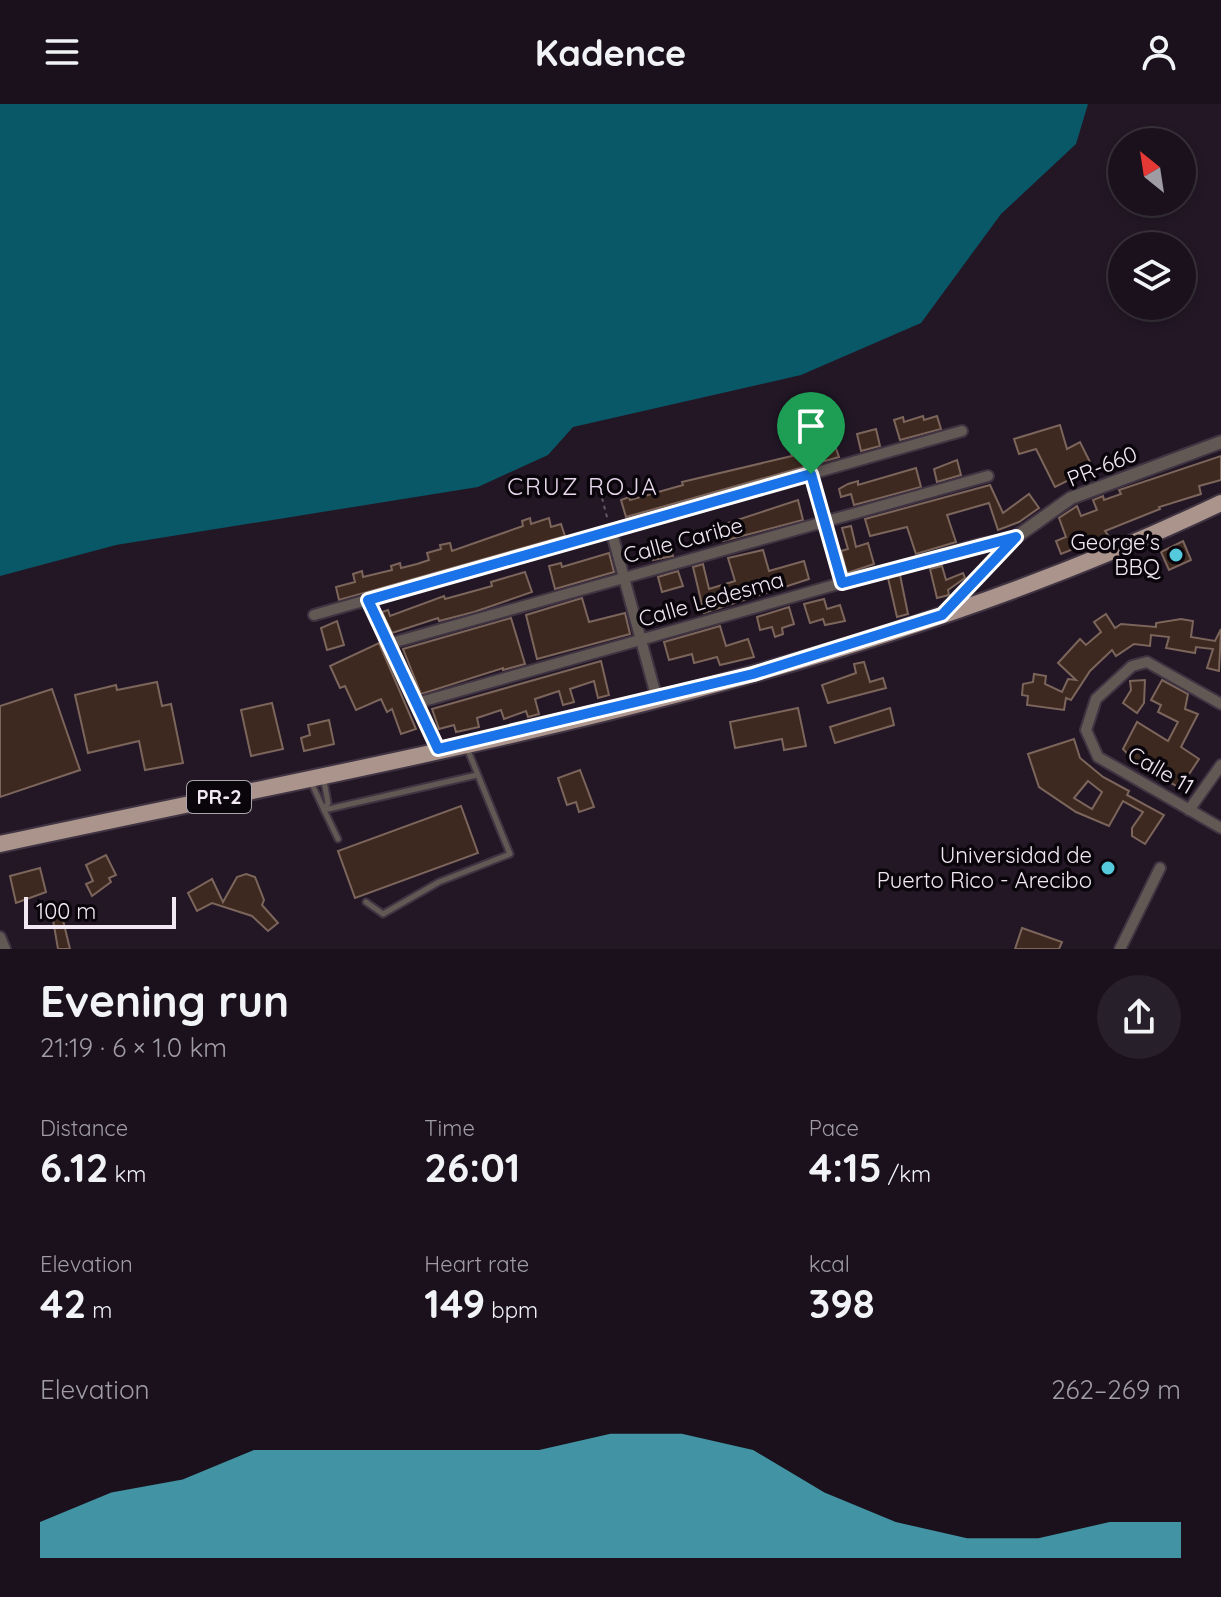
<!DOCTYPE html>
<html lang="en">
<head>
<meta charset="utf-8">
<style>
	body { margin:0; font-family:Quicksand,sans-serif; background:#271f29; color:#f1f3f6; height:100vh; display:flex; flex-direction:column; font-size:30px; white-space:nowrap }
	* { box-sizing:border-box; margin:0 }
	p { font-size:26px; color:#9f9da3 }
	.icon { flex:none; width:44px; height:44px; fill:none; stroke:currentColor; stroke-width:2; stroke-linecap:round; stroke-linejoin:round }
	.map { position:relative; height:845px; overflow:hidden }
	.panel { display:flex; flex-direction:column; background:#1a111c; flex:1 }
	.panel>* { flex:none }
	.needle { width:52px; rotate:330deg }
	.buttons { position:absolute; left:1108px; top:24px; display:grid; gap:16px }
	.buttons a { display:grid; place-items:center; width:88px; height:88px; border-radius:50%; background:#1a111c; box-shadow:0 4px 12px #0003,0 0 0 2px #38313b; font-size:40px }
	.scale { position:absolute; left:24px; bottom:20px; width:152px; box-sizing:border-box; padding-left:8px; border:4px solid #f1e8f3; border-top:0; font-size:22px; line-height:28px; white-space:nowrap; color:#f1e8f3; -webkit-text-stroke:6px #09050b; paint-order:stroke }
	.pin { position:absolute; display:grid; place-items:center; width:68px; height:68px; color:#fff; margin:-82px -34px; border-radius:50% 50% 50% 0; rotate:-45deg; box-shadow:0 0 8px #0007 }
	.pin .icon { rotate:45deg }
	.round { display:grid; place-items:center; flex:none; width:84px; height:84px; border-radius:42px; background:#271f29 }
	.head { display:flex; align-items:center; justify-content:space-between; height:136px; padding:0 40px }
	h1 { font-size:44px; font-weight:700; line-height:60px }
	.metrics { display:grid; grid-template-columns:repeat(3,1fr); gap:12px; height:136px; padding:8px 40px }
	.metrics div { display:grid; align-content:center }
	.metrics b { font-size:40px; font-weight:700 }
	.metrics small { font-size:22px; font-weight:400 }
	.metrics p { font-size:22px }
	.chart { height:224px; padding:16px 40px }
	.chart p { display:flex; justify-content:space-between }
	.chart svg { width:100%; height:144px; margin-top:8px; fill:#54cadc; opacity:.7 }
	header { display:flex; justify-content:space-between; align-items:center; height:104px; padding:0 40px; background:#1a111c; font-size:36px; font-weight:700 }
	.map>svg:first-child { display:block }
</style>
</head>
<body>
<header><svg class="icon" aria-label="menu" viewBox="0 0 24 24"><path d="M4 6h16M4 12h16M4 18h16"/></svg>Kadence<svg class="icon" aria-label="person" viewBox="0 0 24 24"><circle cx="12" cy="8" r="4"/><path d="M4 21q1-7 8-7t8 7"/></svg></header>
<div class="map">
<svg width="1221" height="845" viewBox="0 0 1221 845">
	<rect width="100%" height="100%" fill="#231726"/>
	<polygon fill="#095867" points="0,0 1088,0 1076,40 1001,110 921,219 801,271 573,323 548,351 478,383 116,441 0,472"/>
	<g fill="#3d2920" stroke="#7c655b" stroke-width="2" fill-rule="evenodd">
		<polygon points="923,312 924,316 937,312 941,325 900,336 894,316 903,313 904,318"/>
		<polygon points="1060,321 1067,345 1080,338 1093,364 1055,383 1036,345 1019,350 1014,335"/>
		<polygon points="876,325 880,342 861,347 857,330"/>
		<polygon points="812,335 814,341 833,336 839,353 626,413 621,396 629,393 630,396 683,381 682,378 792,352 789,342"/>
		<polygon points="1221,352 1221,376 1199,382 1201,390 1159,403 1160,405 1105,427 1108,431 1061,450 1056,437 1066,433 1059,414 1077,402 1081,412 1097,406 1093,396 1103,392 1104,396 1121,390 1119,386"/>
		<polygon points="957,356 961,371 937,378 934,365"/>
		<polygon points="916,364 921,383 854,401 851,390 841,393 839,385 848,380 858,377 858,381"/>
		<polygon points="990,381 1003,409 1029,390 1039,404 1019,418 998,426 989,399 947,411 956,438 916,450 907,423 870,432 865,415"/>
		<polygon points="798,396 803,416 723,437 719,422"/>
		<polygon points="530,414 531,420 549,414 551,423 561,420 565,432 339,496 336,483 355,478 353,470 362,467 363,473 392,466 391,462 400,459 401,464 417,460 429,456 427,449 441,445 440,441 450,439 452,447 523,422 522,417"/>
		<polygon points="851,422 856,443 868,439 874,460 847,469 841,447 848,445 842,424"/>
		<polygon points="656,435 657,438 668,435 673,452 653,456 648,438"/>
		<polygon points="1183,437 1191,456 1169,466 1161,448"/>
		<polygon points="763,446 769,467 804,457 809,475 704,509 693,463 703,460 709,485 735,477 728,454"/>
		<polygon points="609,449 614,468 555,485 549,462 561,459 562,463"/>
		<polygon points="942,462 946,476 963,469 965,474 948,486 949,491 937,494 930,465"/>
		<polygon points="678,467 683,482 662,488 658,473"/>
		<polygon points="525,468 532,488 474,508 439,517 438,514 392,529 382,508 388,506 390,512 444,492 445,495 492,482 491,478"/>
		<polygon points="900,471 908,510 897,513 888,474"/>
		<polygon points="582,494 589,518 625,509 630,530 537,555 526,511"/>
		<polygon points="824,495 827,505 840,501 845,517 825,521 823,515 810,519 804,500"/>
		<polygon points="789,503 794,520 782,524 783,530 775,533 772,523 760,526 757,513"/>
		<polygon points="1106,510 1115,524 1121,520 1156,523 1156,519 1181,515 1193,517 1191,533 1215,537 1221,525 1219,567 1207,564 1213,545 1196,543 1195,549 1166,544 1169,533 1151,531 1150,542 1134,540 1116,552 1112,546 1090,567 1071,596 1066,594 1064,606 1027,601 1028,592 1022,591 1023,580 1033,578 1034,570 1046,572 1045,580 1062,588 1068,575 1076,576 1058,559 1080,535 1086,541 1101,528 1094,518"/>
		<polygon points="511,514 525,560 503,566 503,564 421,590 403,545"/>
		<polygon points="337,517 344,541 327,546 321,524"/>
		<polygon points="720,522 726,542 748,535 754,553 720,561 717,553 694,559 692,550 669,556 664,538"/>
		<polygon points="379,539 416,625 401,630 392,605 387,608 381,595 356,606 345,582 340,584 330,562"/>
		<polygon points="601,557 609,591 598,594 594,577 570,585 574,598 563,601 559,587 535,595 539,610 528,613 526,607 504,615 501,606 477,614 479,623 456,628 454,621 439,625 432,605"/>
		<polygon points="864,558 870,578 883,574 886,584 828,599 822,581 856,569 854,560"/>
		<polygon points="1145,576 1144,599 1137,609 1123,599 1131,586 1130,577"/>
		<polygon points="1162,576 1188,590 1185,605 1198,610 1181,643 1199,655 1180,684 1139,662 1123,645 1137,618 1168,637 1178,618 1158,608 1161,601 1151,596"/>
		<polygon points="157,578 162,602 171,600 183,659 145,666 139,637 88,649 75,591 116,581 117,586"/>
		<polygon points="52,585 80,666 0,693 0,602"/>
		<polygon points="272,599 283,645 251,652 241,606"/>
		<polygon points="798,604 806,642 784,646 782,635 735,644 730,618"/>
		<polygon points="890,604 894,621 835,639 830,623"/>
		<polygon points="329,616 334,640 304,647 301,634 310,631 308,621"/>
		<path d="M1074 635 1080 654 1103 673 1129 687 1127 691 1164 711 1145 740 1132 732V724L1143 708 1123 697 1109 722 1076 708 1039 683 1028 650ZM1088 677 1102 688 1092 705 1074 694Z"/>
		<polygon points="580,666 594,703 579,708 576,698 567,701 558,674"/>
		<polygon points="461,702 478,749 355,794 338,747"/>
		<polygon points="106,751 116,771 109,774 111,778 92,792 86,780 93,777 86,761"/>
		<polygon points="40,764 46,788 16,799 10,772"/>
		<polygon points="246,770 255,773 264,796 262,801 278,819 268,827 252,812 212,799 197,807 188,789 212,775 223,798 237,773"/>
		<polygon points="61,808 70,845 58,845 52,810"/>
		<polygon points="1022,824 1062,838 1059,845 1015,845"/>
	</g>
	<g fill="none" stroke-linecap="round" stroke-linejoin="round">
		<defs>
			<g id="service">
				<polyline points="311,678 324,706 328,699 324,677"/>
				<polyline points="338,735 324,706 477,671"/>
				<polyline points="366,798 383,810 439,778 510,750 467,644"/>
			</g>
			<g id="minor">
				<polyline points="811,370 842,479"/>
				<polyline points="611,426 657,595"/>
				<polyline points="368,496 438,645"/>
				<polyline points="314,511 962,327"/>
				<polyline points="388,540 988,372"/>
				<polyline points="417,599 980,440 1016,433"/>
				<polyline points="1221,600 1147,558 1132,562 1096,595 1086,626 1098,653 1221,724"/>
				<polyline points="1189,706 1221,661"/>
				<polyline points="0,833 5,845"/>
				<polyline points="1120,845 1160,764"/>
			</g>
			<polyline id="tertiary" points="944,509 1016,433 1071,394 1221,338"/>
			<path id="primary" d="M0 740C411 651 838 582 1221 399"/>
		</defs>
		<use href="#service" stroke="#403443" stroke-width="9"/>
		<use href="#minor" stroke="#403443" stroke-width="14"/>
		<use href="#tertiary" stroke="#403443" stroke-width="16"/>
		<use href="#primary" stroke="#403443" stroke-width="20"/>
		<polyline stroke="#615664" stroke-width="2" stroke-dasharray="4 4" stroke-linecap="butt" points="602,394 608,417"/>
		<use href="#service" stroke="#625854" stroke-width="5"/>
		<use href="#minor" stroke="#625854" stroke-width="10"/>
		<use href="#tertiary" stroke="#625854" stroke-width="12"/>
		<use href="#primary" stroke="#aa948c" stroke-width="16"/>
	</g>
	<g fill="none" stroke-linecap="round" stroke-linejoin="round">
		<defs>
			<polygon id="route" points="811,370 842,479 1016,433 942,511 753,570 438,645 368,496"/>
		</defs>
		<use href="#route" stroke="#fff" stroke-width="16"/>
		<use href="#route" stroke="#1a73e8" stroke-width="10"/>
	</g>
	<g fill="#54cadc" stroke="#09050b" stroke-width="3">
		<circle cx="1176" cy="451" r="8"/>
		<circle cx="1108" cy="764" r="8"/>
	</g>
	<g text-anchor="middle" stroke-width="7" stroke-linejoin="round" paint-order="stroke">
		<rect fill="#09050b" stroke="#aba4ad" stroke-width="2" x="187" y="677" width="64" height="32" rx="6"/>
		<g font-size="20" font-weight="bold" fill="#f1e8f3">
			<text x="219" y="700">PR-2</text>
		</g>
		<g font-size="22" fill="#f1e8f3" stroke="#09050b">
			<text transform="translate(1102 362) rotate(-22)" y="8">PR-660</text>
			<text transform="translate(683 436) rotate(-15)" y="8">Calle Caribe</text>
			<text transform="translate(711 495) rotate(-16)" y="8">Calle Ledesma</text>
			<text transform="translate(1161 666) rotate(30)" y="8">Calle 11</text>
		</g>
		<g font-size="22" fill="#f1e8f3" stroke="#09050b" text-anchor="end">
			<text x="1160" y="446">George's<tspan x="1160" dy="25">BBQ</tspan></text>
			<text x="1092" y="759">Universidad de<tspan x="1092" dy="25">Puerto Rico - Arecibo</tspan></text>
		</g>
		<g font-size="24" letter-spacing="2" fill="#e8d7ec" stroke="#09050b">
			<text x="583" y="391">CRUZ ROJA</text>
		</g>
	</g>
</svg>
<div class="buttons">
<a><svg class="needle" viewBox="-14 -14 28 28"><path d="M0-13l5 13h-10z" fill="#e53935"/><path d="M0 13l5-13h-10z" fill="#9f9da3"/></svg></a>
<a><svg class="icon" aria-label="layers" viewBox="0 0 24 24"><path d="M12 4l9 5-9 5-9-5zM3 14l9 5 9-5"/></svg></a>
</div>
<div class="scale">100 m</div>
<div class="pin" style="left:811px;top:370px;background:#1e9e55"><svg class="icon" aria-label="arrive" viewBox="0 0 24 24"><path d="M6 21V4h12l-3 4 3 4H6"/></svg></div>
</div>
<section class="panel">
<div class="head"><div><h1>Evening run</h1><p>21:19 · 6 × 1.0 km</p></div><a class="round"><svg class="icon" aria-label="share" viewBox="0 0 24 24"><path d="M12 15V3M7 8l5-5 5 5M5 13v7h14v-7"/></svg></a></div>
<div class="metrics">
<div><p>Distance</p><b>6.12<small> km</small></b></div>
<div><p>Time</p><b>26:01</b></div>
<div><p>Pace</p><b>4:15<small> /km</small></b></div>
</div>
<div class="metrics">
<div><p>Elevation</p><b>42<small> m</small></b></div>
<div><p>Heart rate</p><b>149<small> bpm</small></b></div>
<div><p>kcal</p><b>398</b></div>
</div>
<div class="chart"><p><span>Elevation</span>262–269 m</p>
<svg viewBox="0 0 160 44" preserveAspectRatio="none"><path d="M0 44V33L10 24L20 20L30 11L40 11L50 11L60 11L70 11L80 6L90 6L100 11L110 24L120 33L130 38L140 38L150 33L160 33V44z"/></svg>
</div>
</section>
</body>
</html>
